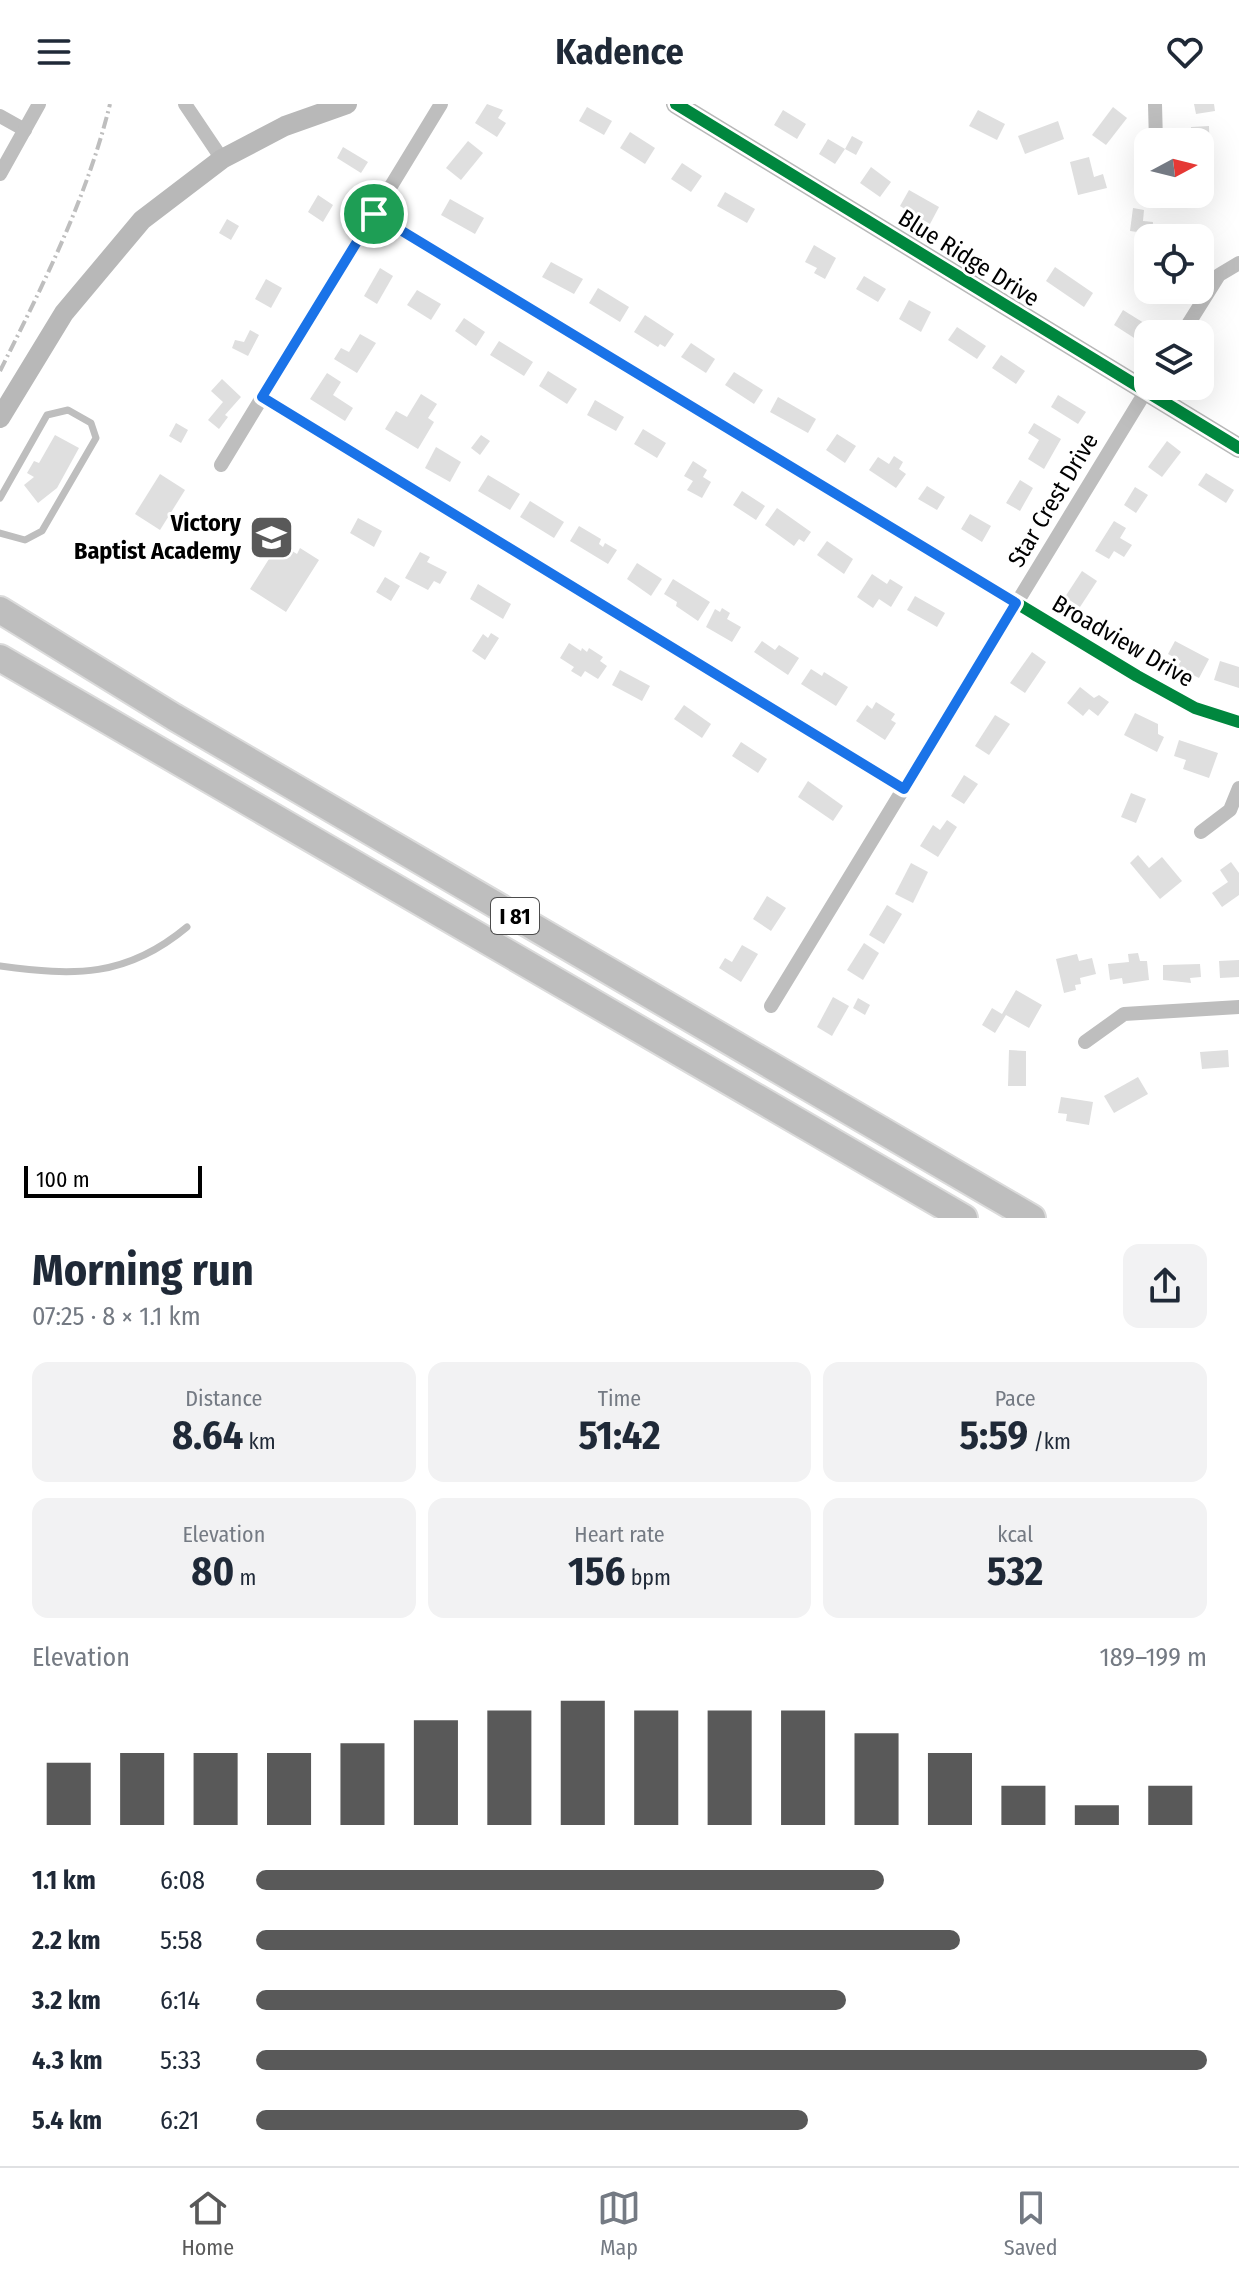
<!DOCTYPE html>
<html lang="en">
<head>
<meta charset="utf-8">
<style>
	body { margin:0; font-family:"Fira Sans Condensed",sans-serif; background:#f2f2f3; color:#1f2937; height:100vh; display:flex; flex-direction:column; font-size:30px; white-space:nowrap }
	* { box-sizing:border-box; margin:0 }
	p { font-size:26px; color:#747a83 }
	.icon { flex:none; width:44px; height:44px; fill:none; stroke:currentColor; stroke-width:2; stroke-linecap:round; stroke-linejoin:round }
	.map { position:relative; height:1114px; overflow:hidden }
	.sheet { display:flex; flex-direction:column; background:#fff; flex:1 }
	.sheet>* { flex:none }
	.needle { width:52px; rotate:83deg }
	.buttons { position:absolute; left:1134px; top:24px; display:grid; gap:16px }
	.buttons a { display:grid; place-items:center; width:80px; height:80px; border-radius:16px; background:#fff; box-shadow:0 8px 32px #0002; font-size:40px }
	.scale { position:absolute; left:24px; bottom:20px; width:178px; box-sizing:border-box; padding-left:8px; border:4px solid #000; border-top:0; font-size:22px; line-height:28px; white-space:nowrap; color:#000; -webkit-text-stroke:6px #fff; paint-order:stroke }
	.pin { position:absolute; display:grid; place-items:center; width:68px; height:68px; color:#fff; margin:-34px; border:4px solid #fff; border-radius:50%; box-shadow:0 2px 8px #0007 }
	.round { display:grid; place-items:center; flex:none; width:84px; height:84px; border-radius:16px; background:#f2f2f3 }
	.summary { display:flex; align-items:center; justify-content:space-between; height:136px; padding:0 32px }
	h1 { font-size:44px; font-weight:700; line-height:60px }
	.metrics { display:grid; grid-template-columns:repeat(3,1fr); gap:12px; height:136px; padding:8px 32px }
	.metrics div { display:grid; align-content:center; border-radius:16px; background:#f2f2f3; text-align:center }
	.metrics b { font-size:40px; font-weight:700 }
	.metrics small { font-size:22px; font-weight:400 }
	.metrics p { font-size:22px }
	.chart { height:224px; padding:16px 32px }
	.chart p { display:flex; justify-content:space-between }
	.chart svg { width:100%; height:144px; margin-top:8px; stroke:#595959; stroke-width:6 }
	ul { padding:0 32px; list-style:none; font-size:26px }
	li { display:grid; grid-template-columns:128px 96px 1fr; align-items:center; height:60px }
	li i { height:20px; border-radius:10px; background:#595959 }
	header { display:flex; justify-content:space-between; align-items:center; height:104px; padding:0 32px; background:#fff; font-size:36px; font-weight:700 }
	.menu { display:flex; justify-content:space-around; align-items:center; height:112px; border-top:2px solid #e0e1e3; background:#fff; font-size:22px; color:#747a83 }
	.menu a { display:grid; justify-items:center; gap:4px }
	.menu .active { color:#595959 }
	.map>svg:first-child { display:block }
</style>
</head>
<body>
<header><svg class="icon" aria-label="menu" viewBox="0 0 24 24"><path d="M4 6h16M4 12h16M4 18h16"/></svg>Kadence<svg class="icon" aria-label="heart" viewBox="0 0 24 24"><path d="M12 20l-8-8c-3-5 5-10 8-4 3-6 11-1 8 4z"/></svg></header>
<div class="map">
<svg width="1239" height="1114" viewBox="0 0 1239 1114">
	<rect width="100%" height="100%" fill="#fff"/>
	<g fill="#dfdfdf">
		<polygon points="487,0 503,6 498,14 506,19 497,33 475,19"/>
		<polygon points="1194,0 1214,0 1215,7 1196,10"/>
		<polygon points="587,3 612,17 604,31 579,17"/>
		<polygon points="1113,3 1127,14 1106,41 1092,31"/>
		<polygon points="783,6 806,20 797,35 774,21"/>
		<polygon points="978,6 1005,20 997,36 969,22"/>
		<polygon points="1058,17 1064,35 1025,50 1018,32"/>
		<polygon points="1209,22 1210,51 1200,51 1200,38 1192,38 1191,23"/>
		<polygon points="630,28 655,44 645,60 620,44"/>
		<polygon points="852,32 863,38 856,51 845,45"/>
		<polygon points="828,35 845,45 835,60 819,50"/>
		<polygon points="468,37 483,49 461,76 446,64"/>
		<polygon points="343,43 368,58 361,69 337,54"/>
		<polygon points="1089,53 1094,73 1103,70 1107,84 1078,91 1070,58"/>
		<polygon points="682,59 702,72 691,88 671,75"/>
		<polygon points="871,63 891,78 880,93 860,79"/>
		<polygon points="1200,70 1211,75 1202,100 1184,94 1185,90 1200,90"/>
		<polygon points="909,86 939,103 930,120 900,102"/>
		<polygon points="725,88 755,105 747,119 717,102"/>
		<polygon points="318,91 333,101 323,118 308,108"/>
		<polygon points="450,95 484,114 475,130 441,111"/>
		<polygon points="1133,104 1144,106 1143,117 1153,118 1152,130 1130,127"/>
		<polygon points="227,115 239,122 231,136 219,129"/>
		<polygon points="1195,126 1209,144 1200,151 1200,134 1185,134"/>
		<polygon points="814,141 836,154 825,175 814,169 817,164 805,158"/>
		<polygon points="551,158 583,175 574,190 542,173"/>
		<polygon points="1055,163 1093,189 1084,203 1046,177"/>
		<polygon points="380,164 393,172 377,200 364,192"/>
		<polygon points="864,172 886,185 878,198 856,185"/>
		<polygon points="266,175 282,184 271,204 255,195"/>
		<polygon points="598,184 629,203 620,218 589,199"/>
		<polygon points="417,186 441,200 431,216 407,201"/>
		<polygon points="909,196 931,208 921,228 899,215"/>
		<polygon points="1123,206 1152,224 1142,239 1114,221"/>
		<polygon points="645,211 674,230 665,243 660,240 658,243 634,228"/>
		<polygon points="464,214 485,228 476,242 455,227"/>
		<polygon points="957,223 986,242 977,255 948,236"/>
		<polygon points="250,226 259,231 248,252 232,244 235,236 244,238"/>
		<polygon points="360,230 376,239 357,269 334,255 341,244 349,248"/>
		<polygon points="499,237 533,258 524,272 490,251"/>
		<polygon points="691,239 715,255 706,269 681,253"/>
		<polygon points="1001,251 1025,267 1016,280 992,264"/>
		<polygon points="548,267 577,285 567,300 539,282"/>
		<polygon points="734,268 763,286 754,300 725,281"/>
		<polygon points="327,269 341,278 333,291 353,304 345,317 310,295"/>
		<polygon points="222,275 241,293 225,311 228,313 219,325 208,316 223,298 211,287"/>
		<polygon points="421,290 437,300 428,314 434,318 418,345 385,325 396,307 407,313"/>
		<polygon points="1058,291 1086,308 1078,320 1051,303"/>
		<polygon points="778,293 816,315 808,329 770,308"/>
		<polygon points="595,296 624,313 616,327 587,311"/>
		<polygon points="176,319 188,326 181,339 169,332"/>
		<polygon points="1034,319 1061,335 1044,365 1028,355 1039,336 1028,329"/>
		<polygon points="643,325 666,339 657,354 634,340"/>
		<polygon points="837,330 856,342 845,359 826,346"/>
		<polygon points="55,331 79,344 57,384 38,399 24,381 34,373 27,369 34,357 39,359"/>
		<polygon points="481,331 490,337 480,351 471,344"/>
		<polygon points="1167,337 1181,348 1162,373 1148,363"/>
		<polygon points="436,343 461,358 450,378 425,364"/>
		<polygon points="894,352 903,358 899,365 906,370 896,384 869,366 878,353 889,360"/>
		<polygon points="693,357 707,366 703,373 711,378 702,394 687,386 693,377 684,372"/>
		<polygon points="1206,369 1234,386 1226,399 1198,381"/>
		<polygon points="160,370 185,386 160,426 135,410"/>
		<polygon points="488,371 520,390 510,406 478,387"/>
		<polygon points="1020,376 1033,384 1020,407 1006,399"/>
		<polygon points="927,382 945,393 937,406 918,395"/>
		<polygon points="1135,383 1148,391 1136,409 1124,401"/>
		<polygon points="742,387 765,402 756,416 733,401"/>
		<polygon points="530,397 564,418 554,434 520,413"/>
		<polygon points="777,404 811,428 804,438 799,435 794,442 765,421"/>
		<polygon points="970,410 991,422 982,438 961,425"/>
		<polygon points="358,414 382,427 374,443 350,429"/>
		<polygon points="1114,417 1126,424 1120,434 1132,441 1124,453 1114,447 1109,455 1095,447"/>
		<polygon points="579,422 601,435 599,440 603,443 605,439 617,446 608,460 570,437"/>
		<polygon points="827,437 853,455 844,470 817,451"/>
		<polygon points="279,439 297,450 300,444 319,456 286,508 250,485"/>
		<polygon points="420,448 430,453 427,458 447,468 440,480 434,477 428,486 405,474"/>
		<polygon points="637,459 662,475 651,492 627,475"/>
		<polygon points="1082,467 1097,477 1080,503 1065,493"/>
		<polygon points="872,470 887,480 890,475 903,483 891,503 879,495 873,504 857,493"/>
		<polygon points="385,473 400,482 391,497 376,488"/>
		<polygon points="673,475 710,498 698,517 676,502 677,498 664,490"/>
		<polygon points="478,480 511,500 503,515 470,495"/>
		<polygon points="915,492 945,509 937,523 907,506"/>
		<polygon points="722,504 730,509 727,515 741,523 732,538 706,523 715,505 720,508"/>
		<polygon points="491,529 499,534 485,556 472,547 483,530 488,534"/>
		<polygon points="762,537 775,546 779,541 799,554 788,571 754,548"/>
		<polygon points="1175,537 1209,555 1199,574 1177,563 1181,557 1168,550"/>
		<polygon points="569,539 581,547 582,544 587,548 589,544 603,553 600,557 607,562 598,575 585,567 581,573 571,567 574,563 560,554"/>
		<polygon points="1032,548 1046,558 1025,589 1010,579"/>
		<polygon points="1220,557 1239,563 1239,584 1214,576"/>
		<polygon points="811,565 822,572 824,568 848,583 836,602 801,580"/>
		<polygon points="620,566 650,582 642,597 612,581"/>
		<polygon points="1080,583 1094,594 1099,591 1109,598 1098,612 1089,605 1083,612 1067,599"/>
		<polygon points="876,598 895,610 891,616 896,619 885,636 856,617 867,601 872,605"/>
		<polygon points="684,601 711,620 702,634 674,615"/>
		<polygon points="1135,609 1158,620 1158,630 1164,633 1157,648 1124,631"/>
		<polygon points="995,611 1010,620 989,651 975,642"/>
		<polygon points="1179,636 1218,649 1209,674 1183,665 1186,656 1174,652"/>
		<polygon points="741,638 767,655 758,669 732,652"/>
		<polygon points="964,671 978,680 964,700 951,692"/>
		<polygon points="808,677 843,702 833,717 798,693"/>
		<polygon points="1131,689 1146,695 1136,719 1121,713"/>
		<polygon points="947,716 957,723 938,753 920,742 933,721 940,726"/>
		<polygon points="1138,751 1149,764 1162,753 1182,777 1160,795 1130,759"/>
		<polygon points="1231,758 1239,769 1239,791 1222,803 1212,789 1228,778 1220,766"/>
		<polygon points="911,759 928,768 913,799 895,790"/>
		<polygon points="767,792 786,804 771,827 753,815"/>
		<polygon points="887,801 902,810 884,840 869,831"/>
		<polygon points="864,839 879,849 863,876 847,866"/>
		<polygon points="742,841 758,850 741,878 719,864 725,854 732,858"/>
		<polygon points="1138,849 1140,857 1147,857 1149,876 1123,880 1122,874 1110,876 1108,860 1129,858 1128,850"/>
		<polygon points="1077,850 1079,857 1092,854 1096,870 1080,874 1081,880 1075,881 1076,886 1064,889 1056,855"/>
		<polygon points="1239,856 1239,873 1220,874 1219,857"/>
		<polygon points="1200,860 1201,873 1190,874 1191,879 1163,876 1163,861"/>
		<polygon points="1016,886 1042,901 1029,924 1006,911 995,929 982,921 992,904 1002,910"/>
		<polygon points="833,893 849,902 832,932 817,923"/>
		<polygon points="858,894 870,901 865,911 853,904"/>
		<polygon points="1009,946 1026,947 1026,982 1008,982"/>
		<polygon points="1228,946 1229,963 1202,965 1200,948"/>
		<polygon points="1138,973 1148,990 1114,1009 1104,992"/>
		<polygon points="1061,993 1093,998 1089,1021 1066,1017 1067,1010 1058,1009"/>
	</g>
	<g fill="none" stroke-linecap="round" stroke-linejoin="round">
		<defs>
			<g id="highway">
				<polyline points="0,506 174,613 1032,1114"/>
				<polyline points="0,554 964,1114"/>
			</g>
		</defs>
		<use href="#highway" stroke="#dbdbdb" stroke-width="30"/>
		<g stroke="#bebebe" stroke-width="7">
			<polyline points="0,394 47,311 68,306 91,319 96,334 42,427 25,436 0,429"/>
			<path d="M0 862C74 872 126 874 187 823"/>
		</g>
		<g stroke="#bebebe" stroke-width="14">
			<polyline points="185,0 222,55"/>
			<polyline points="1155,0 1156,38"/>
			<polyline points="0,12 25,26"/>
			<polyline points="0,70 39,0"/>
			<polyline points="374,110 1137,572 1195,604 1239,618"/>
			<polyline points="1182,230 1219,171 1239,159"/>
			<polyline points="262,293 904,685"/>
			<polyline points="221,361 441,0"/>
			<polyline points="1201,728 1230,706 1239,684"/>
			<polyline points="771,902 1149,282"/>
			<polyline points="1085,938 1124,910 1239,903"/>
		</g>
		<g stroke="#b8b8b8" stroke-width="20">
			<polyline points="676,0 1239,344"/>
			<polyline points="0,314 64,209 142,116 222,55 285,22 347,0"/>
		</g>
		<use href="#highway" stroke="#bebebe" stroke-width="26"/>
		<path stroke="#bebebe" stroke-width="4" stroke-dasharray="12 4 2 4" stroke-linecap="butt" d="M0 267C43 181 87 94 110 0"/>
		<defs>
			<g id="cycleway">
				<polyline points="676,0 1239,344"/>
				<polyline points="374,110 1137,572 1195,604 1239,618"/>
				<polyline points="262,293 904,685"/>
			</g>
		</defs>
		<use href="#cycleway" stroke="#fff" stroke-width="17"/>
		<use href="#cycleway" stroke="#00873e" stroke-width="12"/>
	</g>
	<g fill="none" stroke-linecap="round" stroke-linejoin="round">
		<defs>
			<polygon id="route" points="374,110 1016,499 904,685 262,293"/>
		</defs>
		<use href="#route" stroke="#fff" stroke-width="16"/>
		<use href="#route" stroke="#1a73e8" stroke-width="10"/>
	</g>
	<defs>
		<symbol id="school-square" viewBox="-11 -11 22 22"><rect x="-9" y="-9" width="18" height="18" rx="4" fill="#595959" stroke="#fff"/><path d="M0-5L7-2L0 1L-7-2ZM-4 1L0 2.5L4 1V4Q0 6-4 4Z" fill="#fff"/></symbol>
	</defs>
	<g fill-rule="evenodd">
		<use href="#school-square" x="246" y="408" width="51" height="51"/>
	</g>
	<g text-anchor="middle" stroke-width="6" stroke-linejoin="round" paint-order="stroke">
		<rect fill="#fff" stroke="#4c4c4c" stroke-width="2" x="491" y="794" width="48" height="36" rx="6"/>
		<g font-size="22" font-weight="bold" fill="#000">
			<text x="515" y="820">I 81</text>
		</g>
		<g font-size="24" fill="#000" stroke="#fff">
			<text transform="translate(969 154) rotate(32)" y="8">Blue Ridge Drive</text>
			<text transform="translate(1053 396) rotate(-59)" y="8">Star Crest Drive</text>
			<text transform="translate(1123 537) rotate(30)" y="8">Broadview Drive</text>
		</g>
		<g font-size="24" font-weight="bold" fill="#000" stroke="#fff" text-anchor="end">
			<text x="241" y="427">Victory<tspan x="241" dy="28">Baptist Academy</tspan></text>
		</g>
	</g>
</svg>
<div class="buttons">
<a><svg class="needle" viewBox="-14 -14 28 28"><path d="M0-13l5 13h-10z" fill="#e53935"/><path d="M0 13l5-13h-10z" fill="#747a83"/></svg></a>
<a><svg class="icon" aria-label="locate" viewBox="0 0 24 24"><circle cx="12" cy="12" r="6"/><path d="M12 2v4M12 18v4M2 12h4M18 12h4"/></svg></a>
<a><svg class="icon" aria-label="layers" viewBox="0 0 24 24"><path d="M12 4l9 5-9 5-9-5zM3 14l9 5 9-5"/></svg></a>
</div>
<div class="scale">100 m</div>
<div class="pin" style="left:374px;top:110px;background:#1e9e55"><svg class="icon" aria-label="arrive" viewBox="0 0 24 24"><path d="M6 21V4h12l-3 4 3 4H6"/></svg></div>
</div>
<section class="sheet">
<div class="summary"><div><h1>Morning run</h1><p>07:25 · 8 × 1.1 km</p></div><a class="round"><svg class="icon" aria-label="share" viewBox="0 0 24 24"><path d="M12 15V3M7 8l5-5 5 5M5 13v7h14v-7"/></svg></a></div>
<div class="metrics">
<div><p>Distance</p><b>8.64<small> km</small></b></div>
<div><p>Time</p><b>51:42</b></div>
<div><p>Pace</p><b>5:59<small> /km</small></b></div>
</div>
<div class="metrics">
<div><p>Elevation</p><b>80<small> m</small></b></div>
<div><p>Heart rate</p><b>156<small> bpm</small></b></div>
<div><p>kcal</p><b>532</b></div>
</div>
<div class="chart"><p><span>Elevation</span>189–199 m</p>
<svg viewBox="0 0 160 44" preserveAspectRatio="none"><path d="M5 44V25M15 44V22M25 44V22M35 44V22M45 44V19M55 44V12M65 44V9M75 44V6M85 44V9M95 44V9M105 44V9M115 44V16M125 44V22M135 44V32M145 44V38M155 44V32"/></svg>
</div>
<ul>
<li><b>1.1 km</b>6:08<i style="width:66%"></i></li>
<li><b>2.2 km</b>5:58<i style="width:74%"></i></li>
<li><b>3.2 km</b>6:14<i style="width:62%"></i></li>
<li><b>4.3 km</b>5:33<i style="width:100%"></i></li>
<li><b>5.4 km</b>6:21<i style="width:58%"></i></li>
</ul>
</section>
<nav class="menu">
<a class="active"><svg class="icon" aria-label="home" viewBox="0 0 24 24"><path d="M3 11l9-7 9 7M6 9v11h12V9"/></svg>Home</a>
<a><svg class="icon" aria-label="map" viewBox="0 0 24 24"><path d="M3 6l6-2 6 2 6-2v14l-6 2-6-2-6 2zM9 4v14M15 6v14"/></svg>Map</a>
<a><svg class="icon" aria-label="saved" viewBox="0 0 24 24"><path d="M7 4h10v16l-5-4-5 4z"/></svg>Saved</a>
</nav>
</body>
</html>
